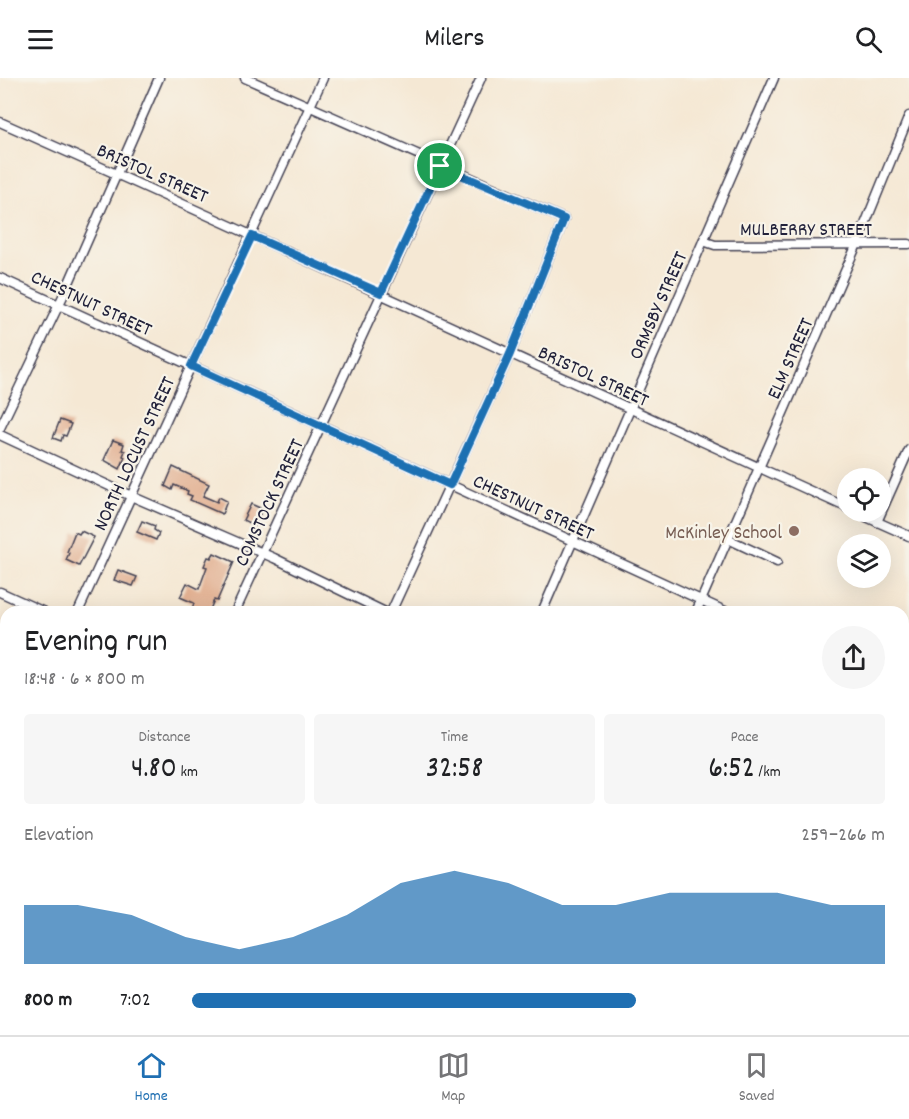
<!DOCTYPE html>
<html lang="en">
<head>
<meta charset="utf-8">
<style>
	body { margin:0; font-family:Dekko,sans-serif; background:#f6f6f6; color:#202124; height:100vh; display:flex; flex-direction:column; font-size:22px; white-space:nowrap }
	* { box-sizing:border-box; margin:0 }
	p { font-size:20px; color:#757577 }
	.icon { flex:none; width:33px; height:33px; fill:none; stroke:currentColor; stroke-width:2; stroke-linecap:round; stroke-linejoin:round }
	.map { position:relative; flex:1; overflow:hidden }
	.panel { position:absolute; left:0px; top:528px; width:909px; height:429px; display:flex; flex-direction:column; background:#fff; border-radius:18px 18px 0 0; box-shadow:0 6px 24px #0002 }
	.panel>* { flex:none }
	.fabs { position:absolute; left:837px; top:390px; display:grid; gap:12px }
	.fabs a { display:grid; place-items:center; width:54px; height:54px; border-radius:50%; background:#fff; box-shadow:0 6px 24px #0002; font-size:30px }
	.pin { position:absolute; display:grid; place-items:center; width:51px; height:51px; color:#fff; margin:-26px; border:3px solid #fff; border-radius:50%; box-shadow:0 2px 6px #0007 }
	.round { display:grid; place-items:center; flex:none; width:63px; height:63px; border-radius:32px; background:#f6f6f6 }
	.headline { display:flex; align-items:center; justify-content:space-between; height:102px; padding:0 24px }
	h1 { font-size:33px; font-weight:600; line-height:45px }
	.stats { display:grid; grid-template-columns:repeat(3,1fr); gap:9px; height:102px; padding:6px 24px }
	.stats div { display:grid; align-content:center; border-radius:6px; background:#f6f6f6; text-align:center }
	.stats b { font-size:30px; font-weight:600 }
	.stats small { font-size:16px; font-weight:400 }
	.stats p { font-size:16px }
	.chart { height:168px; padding:12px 24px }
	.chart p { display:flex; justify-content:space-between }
	.chart svg { width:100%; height:108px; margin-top:6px; fill:#1f6fb2; opacity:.7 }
	ul { padding:0 24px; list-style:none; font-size:20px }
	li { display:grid; grid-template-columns:96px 72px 1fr; align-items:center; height:45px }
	li i { height:15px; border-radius:8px; background:#1f6fb2 }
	header { display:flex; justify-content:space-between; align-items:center; height:78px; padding:0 24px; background:#fff; font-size:27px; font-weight:600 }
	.dock { display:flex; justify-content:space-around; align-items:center; height:84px; border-top:2px solid #e0e0e0; background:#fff; font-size:16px; color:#757577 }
	.dock a { display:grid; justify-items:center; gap:3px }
	.dock .active { color:#1f6fb2 }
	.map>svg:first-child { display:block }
</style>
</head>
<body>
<header><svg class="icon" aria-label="menu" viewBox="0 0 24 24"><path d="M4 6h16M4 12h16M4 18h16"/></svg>Milers<svg class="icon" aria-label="search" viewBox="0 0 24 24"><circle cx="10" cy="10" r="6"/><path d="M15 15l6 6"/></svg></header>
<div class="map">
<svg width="909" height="957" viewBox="0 0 909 957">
	<rect width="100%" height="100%" fill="#f7f3e8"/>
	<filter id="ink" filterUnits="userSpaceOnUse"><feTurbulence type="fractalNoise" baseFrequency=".0167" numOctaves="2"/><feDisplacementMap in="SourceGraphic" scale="12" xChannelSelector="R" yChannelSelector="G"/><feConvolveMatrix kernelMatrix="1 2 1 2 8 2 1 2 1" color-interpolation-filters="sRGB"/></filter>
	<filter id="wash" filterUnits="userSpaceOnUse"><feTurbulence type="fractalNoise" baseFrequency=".008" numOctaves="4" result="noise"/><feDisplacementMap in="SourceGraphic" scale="24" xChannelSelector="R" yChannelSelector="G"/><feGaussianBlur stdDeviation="1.35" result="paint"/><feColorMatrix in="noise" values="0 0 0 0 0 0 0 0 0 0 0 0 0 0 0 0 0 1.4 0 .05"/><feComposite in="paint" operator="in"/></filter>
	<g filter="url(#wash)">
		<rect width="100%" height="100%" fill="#f5e8d4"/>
		<g id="blocks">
			<g fill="#e1ae8f">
				<polygon points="60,342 71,346 66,358 63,357 61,363 53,360"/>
				<polygon points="113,362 124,366 122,372 125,373 123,378 125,379 120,391 104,382"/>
				<polygon points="173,389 209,406 203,418 217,424 219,419 227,423 222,436 190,422 192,418 187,416 188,413 174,407 172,412 165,408"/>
				<polygon points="251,426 262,431 255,448 243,442"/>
				<polygon points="142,443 155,448 154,452 159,455 156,462 137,454"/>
				<polygon points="81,453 94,459 79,488 66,482 69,475 67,474 75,454 79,456"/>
				<polygon points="214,475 234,484 217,523 214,522 209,534 191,534 194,525 180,519 187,505 199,511 207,489 204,488 208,479 211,480"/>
				<polygon points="118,492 137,499 133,508 114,502"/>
			</g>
		</g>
	</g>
	<g filter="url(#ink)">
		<use href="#blocks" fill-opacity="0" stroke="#424052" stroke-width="1.5"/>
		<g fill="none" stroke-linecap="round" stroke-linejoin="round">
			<defs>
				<g id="street">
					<polyline points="245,0 564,141 510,276 391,534"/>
					<path d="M0 44C284 170 565 302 848 430"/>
					<polyline points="703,163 715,167 909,166"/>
					<polyline points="0,200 727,534"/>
					<polyline points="0,350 64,216 159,0"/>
					<polyline points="0,357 131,418 274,480 385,534"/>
					<polyline points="855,434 909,458"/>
					<polyline points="877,444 909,372"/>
					<polyline points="728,461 777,484"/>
					<polyline points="0,514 44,534"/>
					<polyline points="78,534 323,0"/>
					<polyline points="235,534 481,0"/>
					<polyline points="542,534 774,0"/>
					<polyline points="696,534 857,166 909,38"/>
					<polyline points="903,617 909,619"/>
					<polyline points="903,667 909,654"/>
					<polyline points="0,700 6,687"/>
					<polyline points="903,774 909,777"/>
					<polyline points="0,790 6,793"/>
					<polyline points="903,934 909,936"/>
					<polyline points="342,951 355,957"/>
					<polyline points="574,951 586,957"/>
					<polyline points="39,957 42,951"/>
					<polyline points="197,957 200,951"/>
					<polyline points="506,957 509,951"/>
					<polyline points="770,957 772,951"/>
				</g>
			</defs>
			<use href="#street" stroke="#424052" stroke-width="11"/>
			<use href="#street" stroke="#fff" stroke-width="8"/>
		</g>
	</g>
	<g fill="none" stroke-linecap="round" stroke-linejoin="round" filter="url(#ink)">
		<defs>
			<polygon id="route" points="440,88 564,141 510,276 450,407 191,288 252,158 381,215"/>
		</defs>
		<use href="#route" stroke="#fff" stroke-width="12"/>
		<use href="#route" stroke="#1f6fb2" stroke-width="8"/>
	</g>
	<circle fill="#8d6e63" stroke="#f7f3e8" stroke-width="2" cx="794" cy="453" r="6"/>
	<g text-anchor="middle" stroke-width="4.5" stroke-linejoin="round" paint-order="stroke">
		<g font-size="20" fill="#22223b" stroke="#f7f3e8">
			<text transform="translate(153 94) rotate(24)" y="7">BRISTOL STREET</text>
			<text x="806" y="157">MULBERRY STREET</text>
			<text transform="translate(92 224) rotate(25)" y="7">CHESTNUT STREET</text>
			<text transform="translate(657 227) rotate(-66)" y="7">ORMSBY STREET</text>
			<text transform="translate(789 280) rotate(-66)" y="7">ELM STREET</text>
			<text transform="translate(594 297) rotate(25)" y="7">BRISTOL STREET</text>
			<text transform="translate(133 375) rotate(-65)" y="7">NORTH LOCUST STREET</text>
			<text transform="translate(268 424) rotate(-65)" y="7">COMSTOCK STREET</text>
			<text transform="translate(534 428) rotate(25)" y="7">CHESTNUT STREET</text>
		</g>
		<g font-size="20" fill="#785e54" stroke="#f7f3e8" text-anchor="end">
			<text x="782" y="460">McKinley School</text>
		</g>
	</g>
</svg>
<div class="fabs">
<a><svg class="icon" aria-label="locate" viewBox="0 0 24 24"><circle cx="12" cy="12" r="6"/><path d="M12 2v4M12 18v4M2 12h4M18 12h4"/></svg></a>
<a><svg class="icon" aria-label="layers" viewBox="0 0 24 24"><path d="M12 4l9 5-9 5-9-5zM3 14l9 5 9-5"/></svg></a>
</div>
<div class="pin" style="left:440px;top:88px;background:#1e9e55"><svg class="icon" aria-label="arrive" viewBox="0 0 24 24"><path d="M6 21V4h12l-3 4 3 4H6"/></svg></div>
<section class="panel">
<div class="headline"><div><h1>Evening run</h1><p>18:48 · 6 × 800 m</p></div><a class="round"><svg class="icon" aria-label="share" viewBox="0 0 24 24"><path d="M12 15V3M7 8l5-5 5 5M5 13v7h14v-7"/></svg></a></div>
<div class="stats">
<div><p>Distance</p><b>4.80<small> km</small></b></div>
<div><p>Time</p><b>32:58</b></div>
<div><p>Pace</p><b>6:52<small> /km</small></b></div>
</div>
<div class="chart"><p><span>Elevation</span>259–266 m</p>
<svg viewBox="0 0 160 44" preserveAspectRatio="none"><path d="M0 44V20L10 20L20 24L30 33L40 38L50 33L60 24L70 11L80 6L90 11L100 20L110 20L120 15L130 15L140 15L150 20L160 20V44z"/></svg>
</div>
<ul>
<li><b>800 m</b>7:02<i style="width:64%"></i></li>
</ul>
</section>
</div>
<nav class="dock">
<a class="active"><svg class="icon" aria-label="home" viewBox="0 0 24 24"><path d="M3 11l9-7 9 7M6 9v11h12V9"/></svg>Home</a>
<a><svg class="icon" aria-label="map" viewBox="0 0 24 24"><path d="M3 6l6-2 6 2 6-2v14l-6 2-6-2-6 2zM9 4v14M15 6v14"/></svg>Map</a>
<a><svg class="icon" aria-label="saved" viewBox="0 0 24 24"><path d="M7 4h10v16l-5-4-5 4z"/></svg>Saved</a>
</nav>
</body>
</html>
